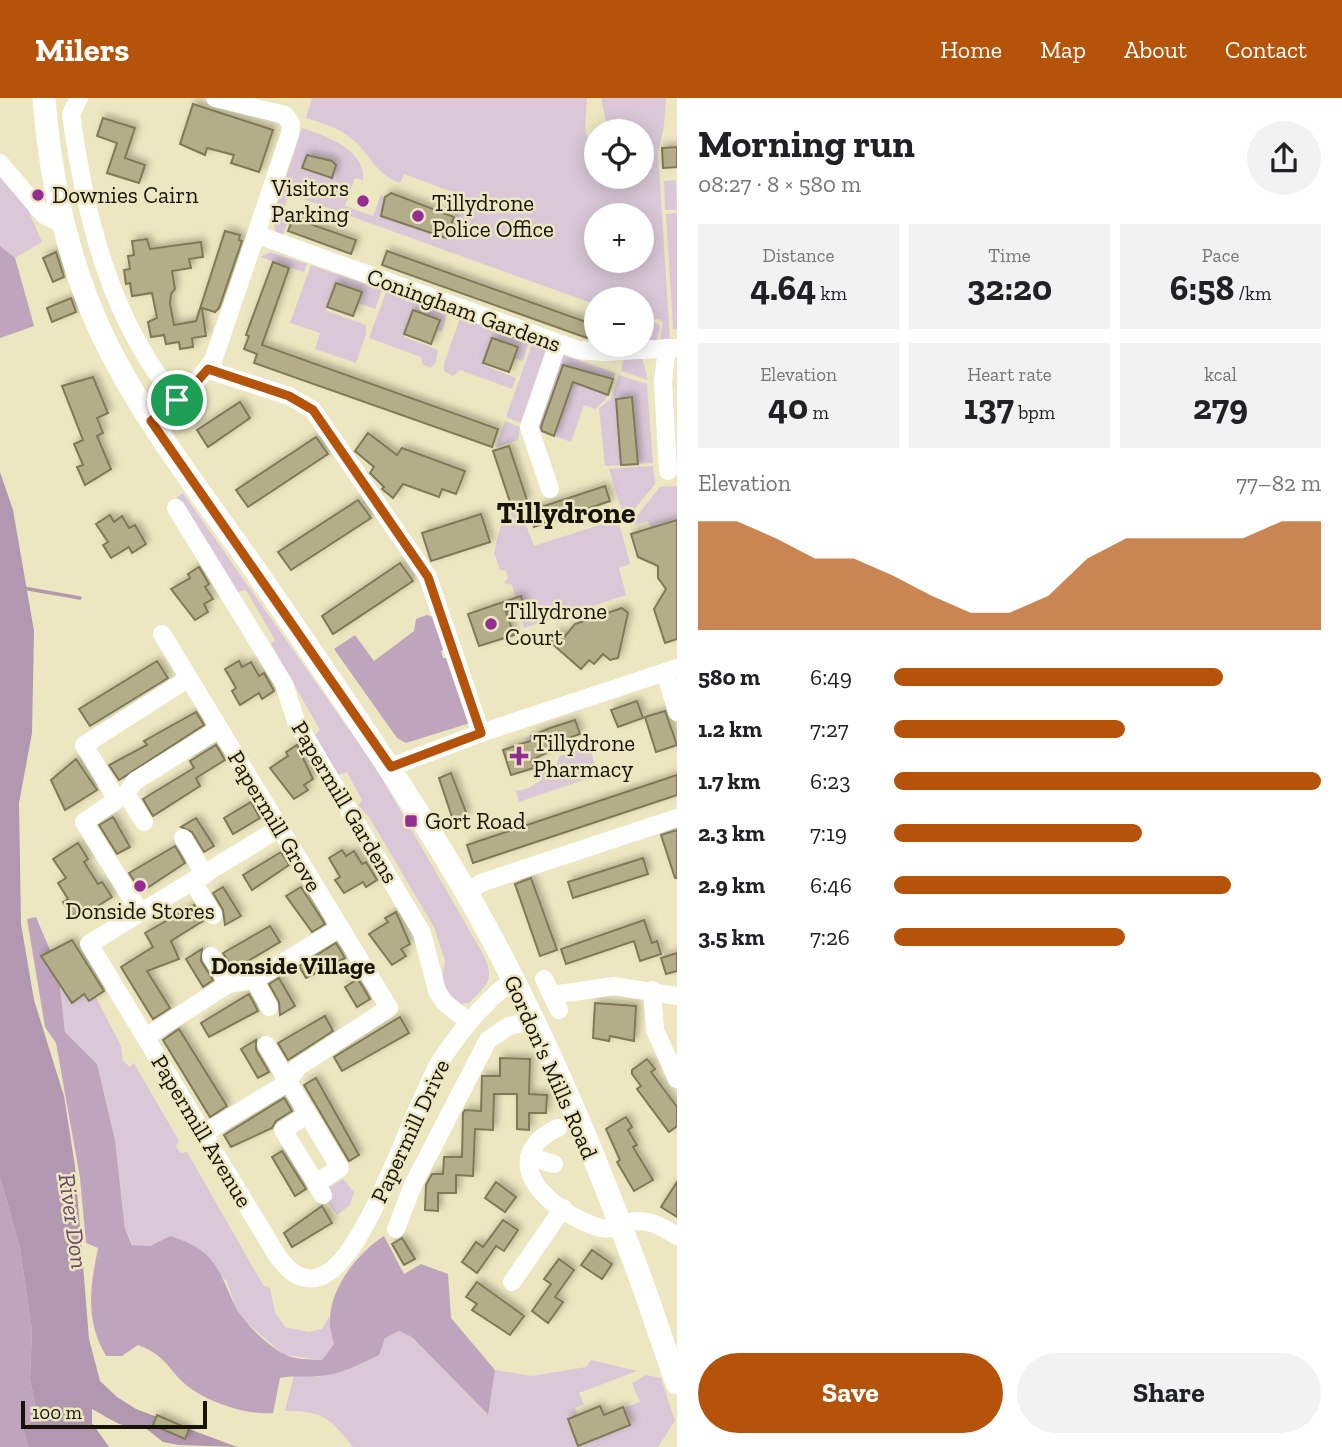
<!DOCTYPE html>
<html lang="en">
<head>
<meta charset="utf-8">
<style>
	body { margin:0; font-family:"Zilla Slab",serif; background:#f2f2f2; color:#202124; height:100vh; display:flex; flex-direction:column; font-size:26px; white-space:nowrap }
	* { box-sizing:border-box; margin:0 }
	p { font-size:23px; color:#757577 }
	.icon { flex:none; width:38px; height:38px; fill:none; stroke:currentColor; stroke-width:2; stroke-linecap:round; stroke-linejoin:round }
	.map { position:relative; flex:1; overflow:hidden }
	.drawer { display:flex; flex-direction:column; background:#fff; width:665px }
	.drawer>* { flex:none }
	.buttons { position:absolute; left:584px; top:21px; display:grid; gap:14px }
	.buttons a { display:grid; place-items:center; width:70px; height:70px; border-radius:50%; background:#fff; box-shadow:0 4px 18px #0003; font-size:35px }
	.scale { position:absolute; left:21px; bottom:18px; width:186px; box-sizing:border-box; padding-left:7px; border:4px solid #171407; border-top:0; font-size:19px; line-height:24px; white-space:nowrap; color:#171407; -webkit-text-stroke:5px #ede7c1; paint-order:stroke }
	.pin { position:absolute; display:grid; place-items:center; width:60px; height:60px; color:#fff; margin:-30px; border:4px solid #fff; border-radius:50%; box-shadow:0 2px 7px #0007 }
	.round { display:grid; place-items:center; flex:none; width:74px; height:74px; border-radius:37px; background:#f2f2f2 }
	.summary { display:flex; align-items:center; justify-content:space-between; height:119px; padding:0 21px }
	h1 { font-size:38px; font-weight:700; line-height:52px }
	.figures { display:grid; grid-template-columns:repeat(3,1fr); gap:10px; height:119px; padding:7px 21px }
	.figures div { display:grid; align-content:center; border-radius:0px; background:#f2f2f2; text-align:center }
	.figures b { font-size:35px; font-weight:700 }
	.figures small { font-size:19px; font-weight:400 }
	.figures p { font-size:19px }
	.chart { height:196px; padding:14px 21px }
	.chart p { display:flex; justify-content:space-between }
	.chart svg { width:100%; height:126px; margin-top:7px; fill:#b45309; opacity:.7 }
	.action { display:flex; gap:14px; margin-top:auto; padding:14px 21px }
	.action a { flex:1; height:80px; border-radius:42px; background:#b45309; color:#fff; font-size:28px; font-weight:700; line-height:80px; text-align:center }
	.action a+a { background:#f2f2f2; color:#202124 }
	ul { padding:0 21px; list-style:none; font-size:23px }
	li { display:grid; grid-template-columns:112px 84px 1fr; align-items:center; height:52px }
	li i { height:18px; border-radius:9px; background:#b45309 }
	header { display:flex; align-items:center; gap:42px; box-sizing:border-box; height:98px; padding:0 35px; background:#b45309; color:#fff }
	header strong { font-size:33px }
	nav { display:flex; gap:38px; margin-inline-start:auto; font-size:24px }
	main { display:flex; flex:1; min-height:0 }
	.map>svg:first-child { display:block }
</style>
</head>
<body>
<header>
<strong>Milers</strong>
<nav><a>Home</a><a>Map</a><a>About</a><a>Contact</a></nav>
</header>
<main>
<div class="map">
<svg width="677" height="1349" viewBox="0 0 677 1349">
	<defs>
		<filter id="shadow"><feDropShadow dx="3.5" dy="-3.5" stdDeviation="3.5" flood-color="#0004"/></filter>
	</defs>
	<rect width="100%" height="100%" fill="#ede7c1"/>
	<g fill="#dac8d8" fill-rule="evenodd">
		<path d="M312 0H587L585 33 589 44 597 46V79H642V33H608L601 0H666L664 28 658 54 670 241H660L663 224 659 221 652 222 660 228 657 242H649L648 223 642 221V201H597V207L289 96 282 115 289 119 283 137 276 135 272 121 302 30C324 37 367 52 363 82L355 80 345 108 373 118 381 97 385 99 381 118 446 140 457 118 454 116 461 97 404 76 400 85C375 76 371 57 352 41 340 30 322 25 306 20ZM597 117H642V163H597Z"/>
		<polygon points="0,71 23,100 42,144 15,160 34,228 0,240"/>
		<polygon points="676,82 677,112 665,112 664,83"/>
		<polygon points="677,115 677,231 673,231 666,116"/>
		<polygon points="270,154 307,166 304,174 260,159"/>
		<polygon points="311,167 382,192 375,211 358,205 361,194 336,185 327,209 326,213 366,227 366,236 356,265 315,251 320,235 290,225"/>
		<polygon points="386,194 447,216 442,234 436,232 440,221 413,212 404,239 438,252 436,264 431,270 422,266 421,259 369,240"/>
		<polygon points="460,220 529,244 523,263 514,260 518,249 492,240 483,267 516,280 512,291 460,272 453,278 444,273 444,266"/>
		<polygon points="532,246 550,252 524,326 506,319"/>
		<polygon points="562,256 615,275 606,301 595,311 584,307 571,344 539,332 536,324"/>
		<polygon points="642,260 648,282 621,273 624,261"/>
		<polygon points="619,277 647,286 653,365 605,368 599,310 611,301"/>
		<polygon points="505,323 520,329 518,342 496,349"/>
		<polygon points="653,368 655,386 629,418 623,417 609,371"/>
		<polygon points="677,388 677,422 651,430 648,423 634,427 632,424 660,389"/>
		<path d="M183 395 376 670 483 856C496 883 487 886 469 905L459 906 446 891 442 880 445 863 434 829 369 719 358 707 362 702 347 674 338 677 312 639 320 632 271 546 275 542 246 492 237 494 177 399Z"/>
		<polygon points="519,409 534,448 618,421 630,466 619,470 626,497 524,530 512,487 504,485 508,480 506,473 500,472 494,455 504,414"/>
		<polygon points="531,638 541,663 548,669 557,666 559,658 590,649 598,677 519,704 516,693 529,690 541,682 526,640"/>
		<polygon points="58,871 90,888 121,948 123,963 130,969 134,965 179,1043 176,1048 180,1055 187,1054 263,1187 270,1190 275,1214 285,1229 309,1234 322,1231 329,1219 334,1246 322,1262 284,1257 244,1222 234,1206 227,1183 170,1138 150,1148 133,1147 125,1131 115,1042 97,966 65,934"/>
		<polygon points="343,1081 354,1094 350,1107 337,1117 328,1104 333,1100 328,1090"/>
		<path d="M399 1233 412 1239 487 1317 495 1272 532 1278 586 1269 591 1262 637 1273 579 1295 584 1306 575 1310 578 1317 568 1321 578 1347 623 1310 640 1304 632 1285 646 1277 661 1280 675 1323 658 1349H353C330 1320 324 1313 285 1313L294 1277 318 1279 381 1248 385 1240Z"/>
	</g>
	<g fill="#bfa4bd">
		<polygon points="0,148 15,160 34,228 0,240"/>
		<polygon points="427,517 436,520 446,550 441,553 443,560 448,560 470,625 406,645 397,640 334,551 355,537 374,563 414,533 416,521"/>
		<path d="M36 819 58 871 65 934 97 966 115 1042 125 1131 132 1147 150 1148 170 1138C214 1152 217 1168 234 1206 242 1223 267 1247 284 1256 294 1262 310 1261 322 1262L334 1246C332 1238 329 1227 330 1219 332 1187 359 1154 384 1138L404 1176 421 1166 448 1176 451 1220 495 1272 488 1317 412 1239 399 1233 385 1240 379 1257C360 1266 342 1276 320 1278 306 1280 294 1277 280 1280L273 1315C247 1317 214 1306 193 1292 169 1276 170 1259 138 1247L122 1258H106C85 1222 90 1190 98 1150L86 1145 80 1080 56 945 45 929 27 821Z"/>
		<polygon points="0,1079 20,1150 32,1232 30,1281 38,1321 23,1329 28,1349 0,1349"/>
	</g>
	<path fill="#b197af" d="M0 374 13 412 34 533 32 635 19 705 21 826 34 902 64 998 75 1068 89 1241 100 1283 117 1299 136 1311 237 1349 179 1347 163 1344 143 1328C123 1333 108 1319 92 1311V1325L109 1349H28L23 1329 38 1321 30 1281 32 1232 20 1150 0 1079Z"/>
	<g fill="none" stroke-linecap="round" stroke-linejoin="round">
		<polyline stroke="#b197af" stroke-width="3.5" points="23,490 80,500"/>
	</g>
	<g fill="#b3ad89" stroke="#7f7957" stroke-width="2" filter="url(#shadow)">
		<polygon points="193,6 273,32 259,74 231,65 234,57 207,50 205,57 180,46"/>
		<polygon points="103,20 135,30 125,60 145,67 139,85 107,75 117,45 97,38"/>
		<polygon points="677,49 677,69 663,70 662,50"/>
		<polygon points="307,57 332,63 336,67 332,80 302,70"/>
		<polygon points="391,95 454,119 446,140 381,118 385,99"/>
		<polygon points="293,120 356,142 351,156 288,133"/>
		<polygon points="225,133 240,137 239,142 242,143 219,210 215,214 202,210 206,238 192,240 193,249 180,251 179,244 166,246 164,237 151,239 148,224 157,220 152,195 132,198 130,185 126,186 124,172 130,171 128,158 134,157 132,143 147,141 150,151 201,144 203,159 189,161 191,170 172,173 175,191 171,196 170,206 174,227 196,223"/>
		<polygon points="387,153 592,226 587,240 382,167"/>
		<polygon points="56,154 64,179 53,184 43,160"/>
		<polygon points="273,164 289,170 262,247 498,331 492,349 254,265 257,256 244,251 249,238 246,237"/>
		<polygon points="336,185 362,194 353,218 327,209"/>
		<polygon points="71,200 76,214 52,224 47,210"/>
		<polygon points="413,212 440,222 431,246 404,236"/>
		<polygon points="492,240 518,249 509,274 483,265"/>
		<polygon points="563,267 613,281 608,297 573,284 554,338 542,333 541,329"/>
		<polygon points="93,279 108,315 97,320 103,335 97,338 111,371 85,387 77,369 83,367 74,346 83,342 62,288"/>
		<polygon points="632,299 638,366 621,367 616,301"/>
		<polygon points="240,304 250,320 208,349 197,332"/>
		<polygon points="368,335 397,357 402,350 465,373 456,396 442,391 439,399 403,386 393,400 382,391 384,389 370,375 374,369 355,353"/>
		<polygon points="316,339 328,356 248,409 236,392"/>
		<polygon points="509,348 527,402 511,407 493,353"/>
		<polygon points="605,388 610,403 534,429 529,413"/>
		<polygon points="358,402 371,420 291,472 278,454"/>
		<polygon points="481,416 490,444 431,463 422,435"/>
		<polygon points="110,417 114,424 122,418 129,430 135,427 146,446 132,455 129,449 111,460 103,447 108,444 96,426"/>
		<polygon points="677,422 677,541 665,545 654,511 666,491 658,480 658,468 638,459 631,436"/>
		<polygon points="400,465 413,483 333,536 322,518"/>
		<polygon points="199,469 209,486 205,489 213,501 204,506 208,514 195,522 171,491 190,480 188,476"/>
		<polygon points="521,498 524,508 506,514 514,537 479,548 468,516"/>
		<polygon points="622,510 628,515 618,560 610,562 603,556 594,566 589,562 581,571 550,544 559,533 565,538 575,526"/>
		<polygon points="157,563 168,580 90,628 79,611"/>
		<polygon points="239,563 242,569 251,564 259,578 264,575 274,593 262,601 259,595 240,607 232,593 236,590 225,571"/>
		<polygon points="637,603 643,620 618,629 611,612"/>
		<polygon points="665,613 677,647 656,654 645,619"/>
		<polygon points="196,614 204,627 119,682 109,667 147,647 144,643"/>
		<polygon points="575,622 580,636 563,642 554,649 555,651 531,662 534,670 511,677 503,652 533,642 531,638 550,630"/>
		<polygon points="216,647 225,662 196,680 200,688 153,718 143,701 194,670 190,663"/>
		<polygon points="297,647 313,681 304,687 308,692 294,701 270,670 288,658 286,654"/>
		<polygon points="76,661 97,692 65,712 51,682"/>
		<polygon points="451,675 467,717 453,722 439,680"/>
		<polygon points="677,677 677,697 473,765 467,747"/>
		<polygon points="251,704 260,720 233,736 224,720"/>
		<polygon points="113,719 130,749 117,756 99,727"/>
		<polygon points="196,720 214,748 204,754 192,734 181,729"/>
		<polygon points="677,732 677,780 675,780 661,737"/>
		<polygon points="78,745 88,761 84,764 98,786 102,784 112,799 90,813 87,809 72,818 63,804 68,801 58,785 66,780 53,761"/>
		<polygon points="175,748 185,765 141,794 129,775"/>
		<polygon points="342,752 346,758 354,753 362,766 366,764 377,782 366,789 363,784 344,795 335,782 340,779 329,760"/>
		<polygon points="281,754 289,767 252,792 243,777"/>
		<polygon points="643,760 648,776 573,800 568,784"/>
		<polygon points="531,780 557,852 540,858 515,786"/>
		<polygon points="223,789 241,818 225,827 223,812 213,795"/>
		<polygon points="301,789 325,826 312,834 286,798"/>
		<polygon points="194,807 203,823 171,843 179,861 147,873 170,910 153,921 121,869 153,849 145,835"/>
		<polygon points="396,814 410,846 401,851 406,858 392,867 369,836 388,824 385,820"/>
		<polygon points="644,822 652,845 657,843 661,856 640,863 634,843 566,866 561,851"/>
		<polygon points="270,828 280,844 233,872 223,855"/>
		<polygon points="72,842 104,893 89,903 84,896 72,905 41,858"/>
		<polygon points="336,845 345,860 306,880 299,868"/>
		<polygon points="202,851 201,863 213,882 203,889 186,861"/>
		<polygon points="677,855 677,873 666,876 661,860"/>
		<polygon points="279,880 295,908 280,917 279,904 269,886"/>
		<polygon points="358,881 370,901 357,909 345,889"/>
		<polygon points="249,896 258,913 209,939 201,925"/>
		<polygon points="595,905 636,908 634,943 610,938 609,943 593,940"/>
		<polygon points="325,918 333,933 288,962 278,945"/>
		<polygon points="400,919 409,935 342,973 334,959"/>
		<polygon points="179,931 227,1008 210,1019 163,942"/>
		<polygon points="256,942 256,952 269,974 258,980 241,951"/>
		<polygon points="500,960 530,961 529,996 547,997 546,1015 529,1015 529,1032 517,1031 517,996 494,996 493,1032 475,1031 473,1078 456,1077 456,1095 438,1095 438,1113 425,1112 426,1087 432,1076 443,1076 444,1059 462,1059 463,1015 465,1012 481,1013 482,978 500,978"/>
		<polygon points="647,961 655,971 651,974 677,1009 677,1028 669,1034 637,991 641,988 632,976 632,972"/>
		<polygon points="316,980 359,1057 349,1063 304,987"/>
		<polygon points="284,1000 292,1013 276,1023 272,1030 231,1049 224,1037"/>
		<polygon points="626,1019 632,1029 628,1032 637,1047 633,1049 653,1082 634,1093 617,1064 620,1062 606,1031"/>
		<polygon points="282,1053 306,1091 295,1098 272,1059"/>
		<polygon points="496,1084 516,1099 505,1114 485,1100"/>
		<polygon points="677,1084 677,1119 661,1109"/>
		<polygon points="322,1108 332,1125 292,1149 284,1135"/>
		<polygon points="503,1122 518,1132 504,1153 496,1148 477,1175 462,1164 476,1144 483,1149"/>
		<polygon points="402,1140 415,1161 404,1167 392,1146"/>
		<polygon points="592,1152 612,1166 602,1181 581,1167"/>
		<polygon points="559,1161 574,1172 555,1199 563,1204 548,1225 532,1213 551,1186 544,1181"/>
		<polygon points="477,1184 524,1218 510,1237 472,1212 477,1206 466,1199"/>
		<polygon points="600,1308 604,1317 623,1309 630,1327 578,1348 568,1321"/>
		<polygon points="157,1317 189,1331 185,1341 153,1327"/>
	</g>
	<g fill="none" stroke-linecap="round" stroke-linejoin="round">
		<g stroke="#fff" stroke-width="18">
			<path d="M79 0 71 16C85 118 110 222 177 302"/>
			<polyline points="0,65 44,117 64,127"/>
			<polyline points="258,137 578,252 604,254 677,250"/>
			<polyline points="667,250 663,284 668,373"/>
			<polyline points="208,272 289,298 313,312 428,479 481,635"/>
			<polyline points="151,323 192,289 213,263 290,36 291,26 285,17 215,0"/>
			<polyline points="550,391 529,329 558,245"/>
			<polyline points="176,410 284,586 296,623 422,835 437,893 444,904 469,924"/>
			<polyline points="162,536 389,910 298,969 287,985 203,1036"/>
			<polyline points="665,574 677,614"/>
			<polyline points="391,669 481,635 677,570"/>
			<polyline points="126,696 144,724"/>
			<polyline points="117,702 84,647 189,580"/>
			<path d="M278 731 89 846 278 1159C288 1172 301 1185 319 1179 366 1166 413 1006 441 962 461 932 484 903 513 882"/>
			<polyline points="183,740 205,777"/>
			<polyline points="193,784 213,817"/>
			<polyline points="466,795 481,785 677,720"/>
			<polyline points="140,814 84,724 126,696 135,683 219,631"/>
			<polyline points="211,858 228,886"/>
			<polyline points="544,881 559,912"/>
			<polyline points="254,882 269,909"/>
			<polyline points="652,892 655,932 677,981"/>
			<polyline points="552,897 614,888 677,898"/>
			<polyline points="146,939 228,886 254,882 340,830"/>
			<polyline points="266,947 340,1070 316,1085"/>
			<polyline points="307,1017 283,1032 323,1097"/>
			<path d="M558 1030C546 1035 532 1045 529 1060 524 1092 573 1123 601 1130 611 1132 618 1128 627 1125 646 1119 661 1128 677 1138"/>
			<polyline points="529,1059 554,1066"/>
			<polyline points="396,1131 413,1087 488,942 509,928 533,923"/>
			<polyline points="512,1184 563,1110"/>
		</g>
		<path stroke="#fff" stroke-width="23" d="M44 0C50 79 67 160 100 232 141 320 203 397 258 476 329 580 401 683 465 792 531 906 585 1031 631 1155 648 1198 661 1242 677 1285"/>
	</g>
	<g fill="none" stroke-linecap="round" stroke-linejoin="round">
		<defs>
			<polygon id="route" points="208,271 289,298 313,312 428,479 481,635 391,669 151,323 192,289"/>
		</defs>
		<use href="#route" stroke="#fff" stroke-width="14"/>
		<use href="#route" stroke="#b45309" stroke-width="9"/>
	</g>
	<g fill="#942d92" stroke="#ede7c1" stroke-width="2.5">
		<circle cx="38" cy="97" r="7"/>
		<circle cx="363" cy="103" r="7"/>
		<circle cx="418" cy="118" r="7"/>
		<circle cx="491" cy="526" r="7"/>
		<path d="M515.5 647.5h7v7h7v7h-7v7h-7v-7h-7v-7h7z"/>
		<rect x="404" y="716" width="14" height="14" rx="3.5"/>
		<circle cx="140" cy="788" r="7"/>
	</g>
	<g text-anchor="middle" stroke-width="5" stroke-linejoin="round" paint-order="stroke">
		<g font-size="23" fill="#171407" stroke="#ede7c1" text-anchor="start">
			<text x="349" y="98" text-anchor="end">Visitors<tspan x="349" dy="26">Parking</tspan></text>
			<text x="52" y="105">Downies Cairn</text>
			<text x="432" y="113">Tillydrone<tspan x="432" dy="26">Police Office</tspan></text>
			<text x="505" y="521">Tillydrone<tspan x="505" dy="26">Court</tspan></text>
			<text x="533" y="653">Tillydrone<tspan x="533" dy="26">Pharmacy</tspan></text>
			<text x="425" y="731">Gort Road</text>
			<text x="140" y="821" text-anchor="middle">Donside Stores</text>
		</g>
		<g font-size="23" fill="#171407" stroke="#ede7c1">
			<text transform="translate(464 212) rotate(20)" y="8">Coningham Gardens</text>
			<text transform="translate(345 704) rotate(59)" y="8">Papermill Gardens</text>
			<text transform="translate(275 723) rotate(59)" y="8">Papermill Grove</text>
			<text transform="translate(551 969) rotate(66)" y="8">Gordon's Mills Road</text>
			<text transform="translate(202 1033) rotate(59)" y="8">Papermill Avenue</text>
			<text transform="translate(410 1033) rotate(-65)" y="8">Papermill Drive</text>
		</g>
		<g font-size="24" font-weight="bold" fill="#171407" stroke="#ede7c1">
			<text x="293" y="876">Donside Village</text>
		</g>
		<g font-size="24" font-style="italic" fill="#6d466b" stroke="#ede7c1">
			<text transform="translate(73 1123) rotate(82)" y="8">River Don</text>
		</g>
		<g font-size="30" font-weight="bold" fill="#171407" stroke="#ede7c1">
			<text x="566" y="425">Tillydrone</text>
		</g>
	</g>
</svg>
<div class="buttons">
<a><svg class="icon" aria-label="locate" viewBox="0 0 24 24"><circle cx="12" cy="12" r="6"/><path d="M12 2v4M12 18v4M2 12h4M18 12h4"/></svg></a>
<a>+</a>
<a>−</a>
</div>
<div class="scale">100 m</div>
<div class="pin" style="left:177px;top:302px;background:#1e9e55"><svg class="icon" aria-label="arrive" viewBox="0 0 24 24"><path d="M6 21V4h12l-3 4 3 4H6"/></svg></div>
</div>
<section class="drawer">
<div class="summary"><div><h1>Morning run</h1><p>08:27 · 8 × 580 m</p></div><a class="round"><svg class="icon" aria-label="share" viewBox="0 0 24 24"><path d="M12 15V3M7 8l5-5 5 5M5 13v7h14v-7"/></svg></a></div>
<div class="figures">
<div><p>Distance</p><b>4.64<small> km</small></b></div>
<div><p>Time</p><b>32:20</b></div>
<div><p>Pace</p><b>6:58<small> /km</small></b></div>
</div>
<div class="figures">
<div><p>Elevation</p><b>40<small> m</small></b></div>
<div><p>Heart rate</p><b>137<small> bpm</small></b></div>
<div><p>kcal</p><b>279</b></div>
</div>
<div class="chart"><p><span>Elevation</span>77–82 m</p>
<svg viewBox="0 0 160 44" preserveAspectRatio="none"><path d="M0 44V6L10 6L20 12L30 19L40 19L50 25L60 32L70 38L80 38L90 32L100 19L110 12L120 12L130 12L140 12L150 6L160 6V44z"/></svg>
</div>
<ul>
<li><b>580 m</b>6:49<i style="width:77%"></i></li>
<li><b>1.2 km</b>7:27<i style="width:54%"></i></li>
<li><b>1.7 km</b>6:23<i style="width:100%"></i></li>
<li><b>2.3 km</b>7:19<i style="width:58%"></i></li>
<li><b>2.9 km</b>6:46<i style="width:79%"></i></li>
<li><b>3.5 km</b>7:26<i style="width:54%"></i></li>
</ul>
<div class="action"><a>Save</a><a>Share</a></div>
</section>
</main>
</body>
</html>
